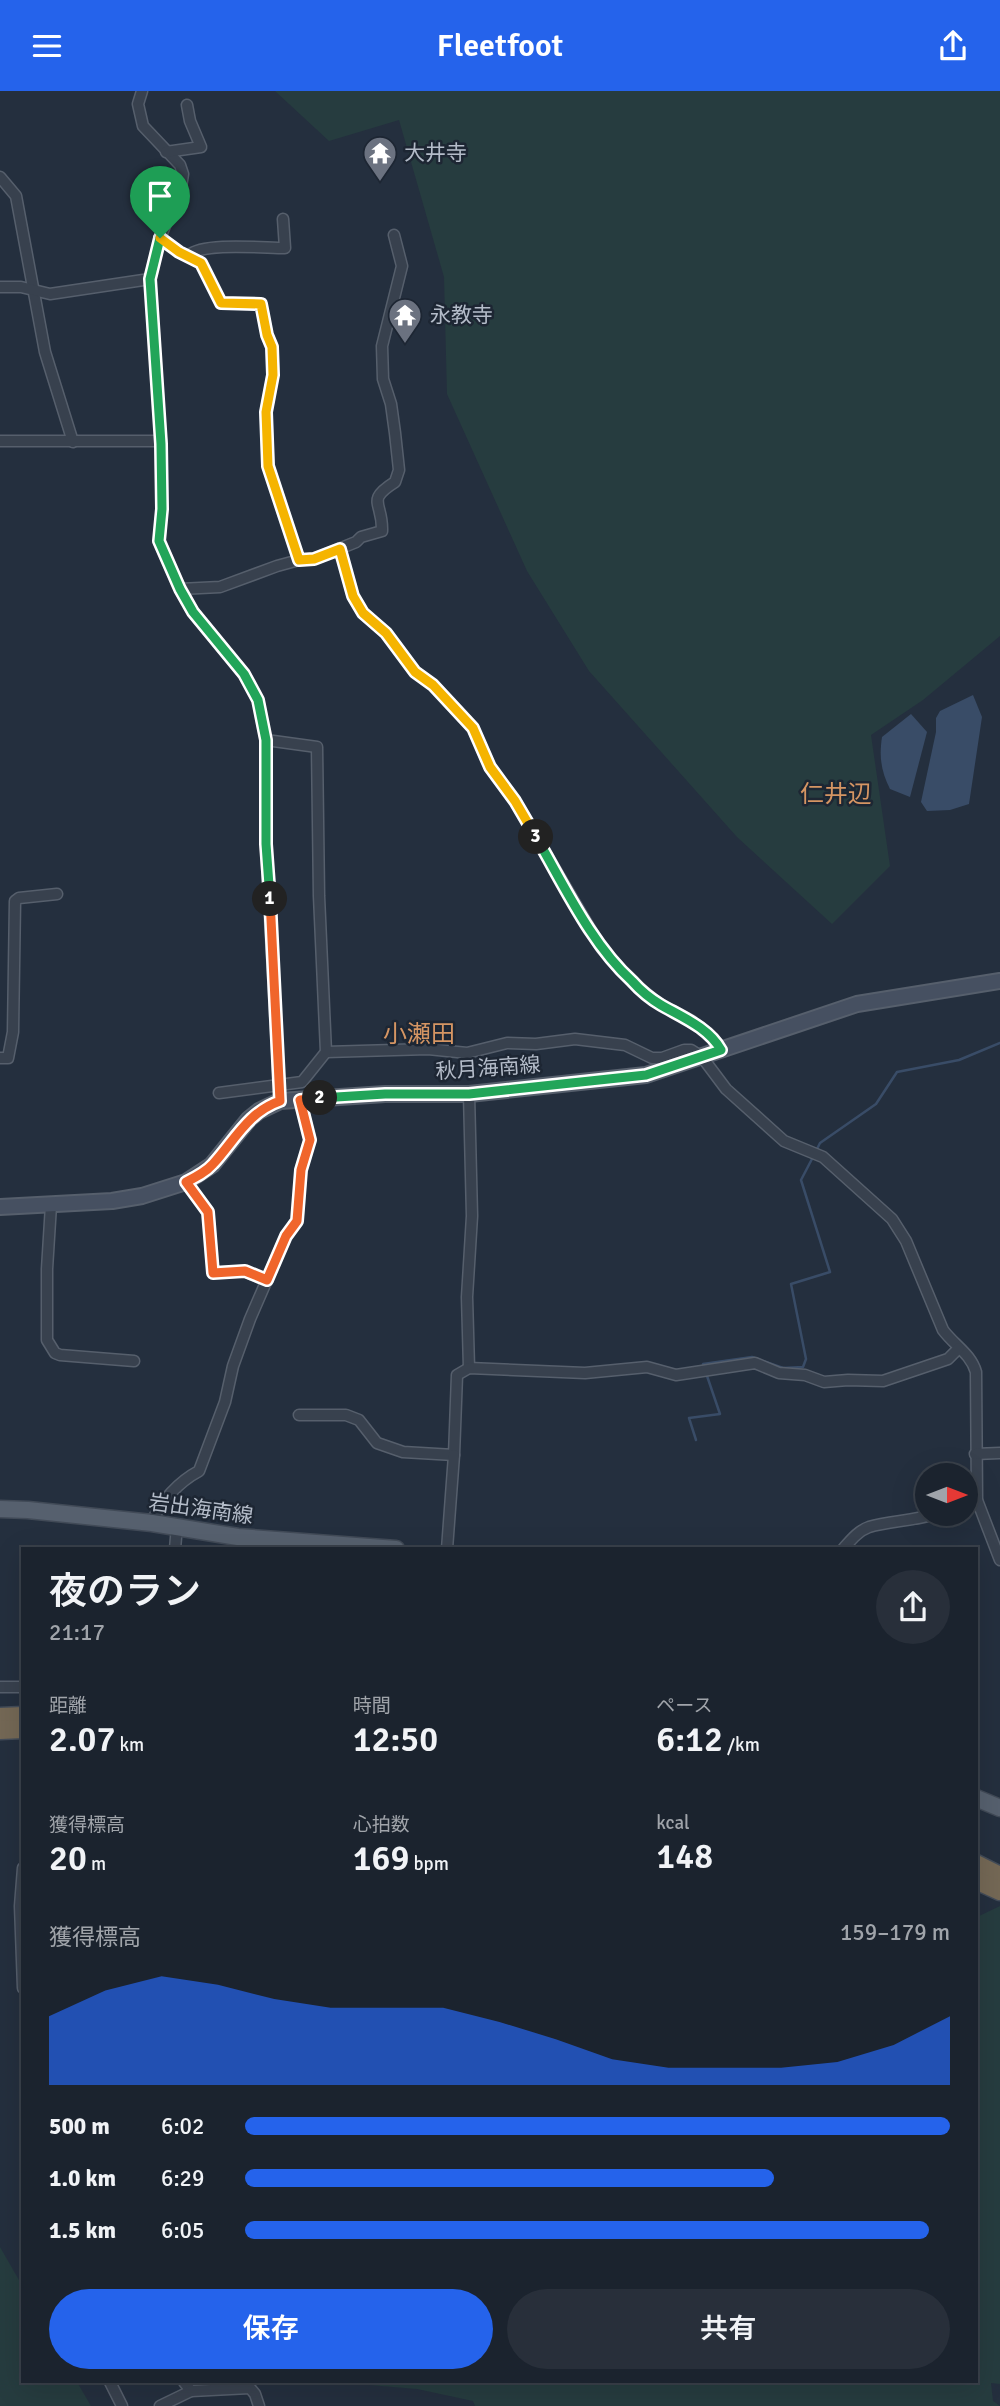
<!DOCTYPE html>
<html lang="ja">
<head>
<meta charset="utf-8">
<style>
	body { margin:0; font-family:Signika,"Noto Sans JP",sans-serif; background:#282f3a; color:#f1f3f6; height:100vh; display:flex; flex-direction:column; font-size:26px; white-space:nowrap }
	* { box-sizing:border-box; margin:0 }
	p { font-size:23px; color:#a0a4aa }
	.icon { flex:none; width:38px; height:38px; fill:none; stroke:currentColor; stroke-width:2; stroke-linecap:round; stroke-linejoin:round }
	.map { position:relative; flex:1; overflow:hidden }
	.side { position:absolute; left:21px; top:1456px; width:957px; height:836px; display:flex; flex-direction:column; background:#1b232e; border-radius:0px; box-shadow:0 7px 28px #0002,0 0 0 2px #39404a }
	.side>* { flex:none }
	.needle { width:46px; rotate:90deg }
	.fabs { position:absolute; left:915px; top:1372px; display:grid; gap:14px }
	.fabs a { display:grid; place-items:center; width:63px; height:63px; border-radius:50%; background:#1b232e; box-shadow:0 7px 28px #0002,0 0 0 2px #39404a; font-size:35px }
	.pin { position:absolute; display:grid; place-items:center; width:60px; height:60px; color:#fff; margin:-72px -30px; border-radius:50% 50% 50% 0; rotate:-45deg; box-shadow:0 0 7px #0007 }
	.pin .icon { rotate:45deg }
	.km { position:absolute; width:35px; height:35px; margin:-18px; border-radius:50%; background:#222; color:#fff; font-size:19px; line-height:35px; text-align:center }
	.round { display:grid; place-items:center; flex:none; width:74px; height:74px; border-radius:37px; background:#282f3a }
	.headline { display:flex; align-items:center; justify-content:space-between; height:119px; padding:0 28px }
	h1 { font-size:38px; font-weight:600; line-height:52px }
	.figures { display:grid; grid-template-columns:repeat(3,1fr); gap:10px; height:119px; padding:7px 28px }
	.figures div { display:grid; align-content:center }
	.figures b { font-size:35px; font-weight:600 }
	.figures small { font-size:19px; font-weight:400 }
	.figures p { font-size:19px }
	.chart { height:196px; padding:14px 28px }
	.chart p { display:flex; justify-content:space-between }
	.chart svg { width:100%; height:126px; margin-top:7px; fill:#2563eb; opacity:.7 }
	.primary-button { display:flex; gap:14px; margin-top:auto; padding:14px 28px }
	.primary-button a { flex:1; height:80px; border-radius:42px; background:#2563eb; color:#fff; font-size:28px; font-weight:600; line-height:80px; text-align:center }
	.primary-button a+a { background:#282f3a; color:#f1f3f6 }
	ul { padding:0 28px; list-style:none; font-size:23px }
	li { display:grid; grid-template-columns:112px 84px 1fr; align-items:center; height:52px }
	li i { height:18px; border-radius:9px; background:#2563eb }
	header { display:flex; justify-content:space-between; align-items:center; height:91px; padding:0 28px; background:#2563eb; color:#fff; font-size:32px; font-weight:600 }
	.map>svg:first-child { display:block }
</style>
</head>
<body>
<header><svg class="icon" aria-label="menu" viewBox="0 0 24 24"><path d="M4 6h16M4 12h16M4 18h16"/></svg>Fleetfoot<svg class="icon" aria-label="share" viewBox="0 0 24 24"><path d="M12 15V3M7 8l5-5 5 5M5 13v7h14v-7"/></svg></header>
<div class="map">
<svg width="1000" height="2315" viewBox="0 0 1000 2315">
	<rect width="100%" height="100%" fill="#242f3e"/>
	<g fill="#263c3f">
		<polygon points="275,0 1000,0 1000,545 923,609 871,644 890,775 832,833 737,746 589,580 527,480 447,303 444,186 399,29 329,50"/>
		<polygon points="1000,1815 1000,2293 991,2292 993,2310 1000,2315 475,2315 473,2310 417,2298 333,2291 976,2291 977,1826"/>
		<polygon points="0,2156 23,2196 23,2291 77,2291 91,2315 0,2315"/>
	</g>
	<g fill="#394c67">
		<polygon points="973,604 982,626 969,713 950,719 927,720 921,711 936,641 936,627 940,620"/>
		<path d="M911 623 927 641 910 706 890 698C881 680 879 666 882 646Z"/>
	</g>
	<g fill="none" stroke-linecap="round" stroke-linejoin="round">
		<g stroke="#394c67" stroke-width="2.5">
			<polyline points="816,1060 820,1052 876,1013 897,981 959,969 1000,952"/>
			<polyline points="704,1275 703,1273 752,1266 783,1277 803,1276 806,1268 791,1193 830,1181 801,1089 813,1066"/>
			<polyline points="696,1349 689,1327 720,1323 706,1282"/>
		</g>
		<defs>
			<g id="minor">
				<polyline points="142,0 138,13 143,35 180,74 183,83 181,96 160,147 150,188 161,353 162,418 159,450 180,498 193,521 244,583 258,609 266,649 266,753 280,1010"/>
				<polyline points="166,61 201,56 190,30 187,14"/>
				<polyline points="0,86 16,105 45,261 73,351"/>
				<polyline points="160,147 179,161 201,172 221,212 261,213 267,244 272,256 273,284 266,321 268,375 299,469"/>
				<path d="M189 164C204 151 263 157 285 157L283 128"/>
				<polyline points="0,196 21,196 50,203 150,188"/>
				<polyline points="0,350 161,350"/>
				<polyline points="340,458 353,505 363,522 386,542 415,581 433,594 473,637 490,676 515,710 602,858 631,890 658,912 692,930 718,953 721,959"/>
				<path d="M180 498 220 496 277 475 299 469 314 468 356 451 361 446 382 440C383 411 365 410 395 391L399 379 395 342 391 313 383 288 382 255 402 175 394 144"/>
				<path d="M326 961 428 958 467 962 507 952 536 953 575 948 625 954 652 967H662L684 959H691L702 966 726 998 784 1050 823 1066 892 1128 906 1150 943 1239C954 1254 971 1263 976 1281L977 1409 1000 1469"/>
				<polyline points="0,967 8,967 13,941 15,810 19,807 57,803"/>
				<polyline points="219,1002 302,991 326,961 319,805 317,656 266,649"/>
				<polyline points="186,1091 208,1121 213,1182 245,1180 267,1190"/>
				<polyline points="51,1114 47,1178 47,1249 55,1262 60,1264 134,1270"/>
				<polyline points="469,1277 467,1206 472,1125 469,1003"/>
				<polyline points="299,1324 346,1324 359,1329 377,1352 403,1361 454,1364 457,1284 469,1277 585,1282 647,1276 676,1284 755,1272 779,1282 805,1284 824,1291 848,1289 883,1290 948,1268 959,1257"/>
				<polyline points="975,1363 1000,1362"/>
				<polyline points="966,1413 977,1409"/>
				<path d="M152 1432C159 1411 180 1390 199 1380L225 1311 233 1275 250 1228 286 1145 297 1130 301 1079 310 1049 300 1009"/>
				<polyline points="175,1458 177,1435"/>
				<polyline points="447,1458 454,1364"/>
				<path d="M843 1458C851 1449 858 1440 869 1436 889 1430 913 1430 935 1423"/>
				<polyline points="0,1596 23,1596"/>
				<polyline points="23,1777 20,1815 23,1897"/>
				<polyline points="110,2291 122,2315"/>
				<polyline points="184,2291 191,2300"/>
				<polyline points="160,2315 191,2300 250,2297 255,2303 259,2315"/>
			</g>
			<polyline id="secondary" points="0,1116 112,1110 142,1105 186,1091 212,1074 249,1028 259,1020 280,1010 385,1003 469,1003 646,984 857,913 1000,890"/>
			<g id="primary">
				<polyline points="0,1418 28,1419 152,1432 238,1446 396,1458"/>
				<polyline points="976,1707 1000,1717"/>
			</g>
			<g id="motorway">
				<polyline points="0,1626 23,1625"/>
				<polyline points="0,1639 23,1638"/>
				<polyline points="976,1773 1000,1785"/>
				<polyline points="976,1789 1000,1800"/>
			</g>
		</defs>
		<use href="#minor" stroke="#565f6c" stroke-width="13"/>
		<use href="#secondary" stroke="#565f6c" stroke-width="18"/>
		<use href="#primary" stroke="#414a57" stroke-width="19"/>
		<use href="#motorway" stroke="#434c59" stroke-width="21"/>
		<use href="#minor" stroke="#38414e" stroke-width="10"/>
		<use href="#secondary" stroke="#465061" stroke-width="14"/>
		<use href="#primary" stroke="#56606e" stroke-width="16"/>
		<use href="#motorway" stroke="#746855" stroke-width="18"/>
	</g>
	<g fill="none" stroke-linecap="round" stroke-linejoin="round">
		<defs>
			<polyline id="split-1" points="160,147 150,188 161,353 162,418 159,450 180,498 193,521 244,583 258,609 266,649 266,753 270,808"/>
			<path id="split-2" d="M270 808 280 1010C248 1021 235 1049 213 1073 206 1081 196 1086 186 1091L208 1121 213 1182 245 1180 267 1189 286 1145 297 1130 301 1079 310 1049 300 1009 320 1007"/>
			<path id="split-3" d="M320 1007 385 1003H469L646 984 721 959C709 937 682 926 661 914 651 908 640 899 632 890 591 853 564 794 536 746"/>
			<polyline id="split-4" points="160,147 179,161 201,172 221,212 261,213 267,244 272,256 273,284 266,321 268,375 299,469 314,468 340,458 353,505 363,522 386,542 415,581 433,594 473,637 490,676 515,710 536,746"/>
		</defs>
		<use href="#split-1" stroke="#fff" stroke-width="14"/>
		<use href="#split-2" stroke="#fff" stroke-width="14"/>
		<use href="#split-3" stroke="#fff" stroke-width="14"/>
		<use href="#split-4" stroke="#fff" stroke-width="14"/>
		<use href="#split-1" stroke="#22a559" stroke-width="9"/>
		<use href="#split-2" stroke="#f0652b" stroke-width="9"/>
		<use href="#split-3" stroke="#22a559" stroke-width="9"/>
		<use href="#split-4" stroke="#f5b400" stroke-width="9"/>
	</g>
	<defs>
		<symbol id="temple-pin" viewBox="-11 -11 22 30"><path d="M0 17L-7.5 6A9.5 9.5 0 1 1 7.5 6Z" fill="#6b7280" stroke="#1d2633"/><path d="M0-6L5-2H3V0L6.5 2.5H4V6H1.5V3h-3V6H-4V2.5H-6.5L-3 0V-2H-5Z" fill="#fff"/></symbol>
	</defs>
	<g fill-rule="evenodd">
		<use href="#temple-pin" x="361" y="43" width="38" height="52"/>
		<use href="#temple-pin" x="386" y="205" width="38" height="52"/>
	</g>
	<g text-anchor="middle" stroke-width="5" stroke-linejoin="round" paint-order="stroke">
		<g font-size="21" fill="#b4bcc9" stroke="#1d2633" text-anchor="start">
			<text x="404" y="69">大井寺</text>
			<text x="430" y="231">永教寺</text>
		</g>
		<g font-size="21" fill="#b4bcc9" stroke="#1d2633">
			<text transform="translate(488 977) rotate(-4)" y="7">秋月海南線</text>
			<text transform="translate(201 1418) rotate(8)" y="7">岩出海南線</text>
		</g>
		<g font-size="24" fill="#d59563" stroke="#1d2633">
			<text x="836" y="711">仁井辺</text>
			<text x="419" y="951">小瀬田</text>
		</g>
	</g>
</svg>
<div class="fabs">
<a><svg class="needle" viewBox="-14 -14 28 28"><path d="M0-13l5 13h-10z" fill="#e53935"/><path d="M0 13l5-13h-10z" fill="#a0a4aa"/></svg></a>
</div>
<div class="pin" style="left:160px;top:147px;background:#1e9e55"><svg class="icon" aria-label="arrive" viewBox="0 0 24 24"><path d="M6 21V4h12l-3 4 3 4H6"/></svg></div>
<b class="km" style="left:270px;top:808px">1</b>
<b class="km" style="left:320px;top:1007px">2</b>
<b class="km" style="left:536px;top:746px">3</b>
<section class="side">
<div class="headline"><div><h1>夜のラン</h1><p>21:17</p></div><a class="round"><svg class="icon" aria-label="share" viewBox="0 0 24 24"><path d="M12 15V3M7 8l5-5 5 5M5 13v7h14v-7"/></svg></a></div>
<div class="figures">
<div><p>距離</p><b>2.07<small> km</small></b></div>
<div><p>時間</p><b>12:50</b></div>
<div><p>ペース</p><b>6:12<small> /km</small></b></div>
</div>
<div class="figures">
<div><p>獲得標高</p><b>20<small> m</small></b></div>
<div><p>心拍数</p><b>169<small> bpm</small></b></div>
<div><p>kcal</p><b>148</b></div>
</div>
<div class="chart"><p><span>獲得標高</span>159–179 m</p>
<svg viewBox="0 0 160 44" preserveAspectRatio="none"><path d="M0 44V20L10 11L20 6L30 9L40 14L50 17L60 17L70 17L80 22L90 28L100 35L110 38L120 38L130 38L140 36L150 30L160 20V44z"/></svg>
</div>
<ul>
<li><b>500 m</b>6:02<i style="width:100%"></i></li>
<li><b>1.0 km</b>6:29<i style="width:75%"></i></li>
<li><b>1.5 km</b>6:05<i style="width:97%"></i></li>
</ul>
<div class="primary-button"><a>保存</a><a>共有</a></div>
</section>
</div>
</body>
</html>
